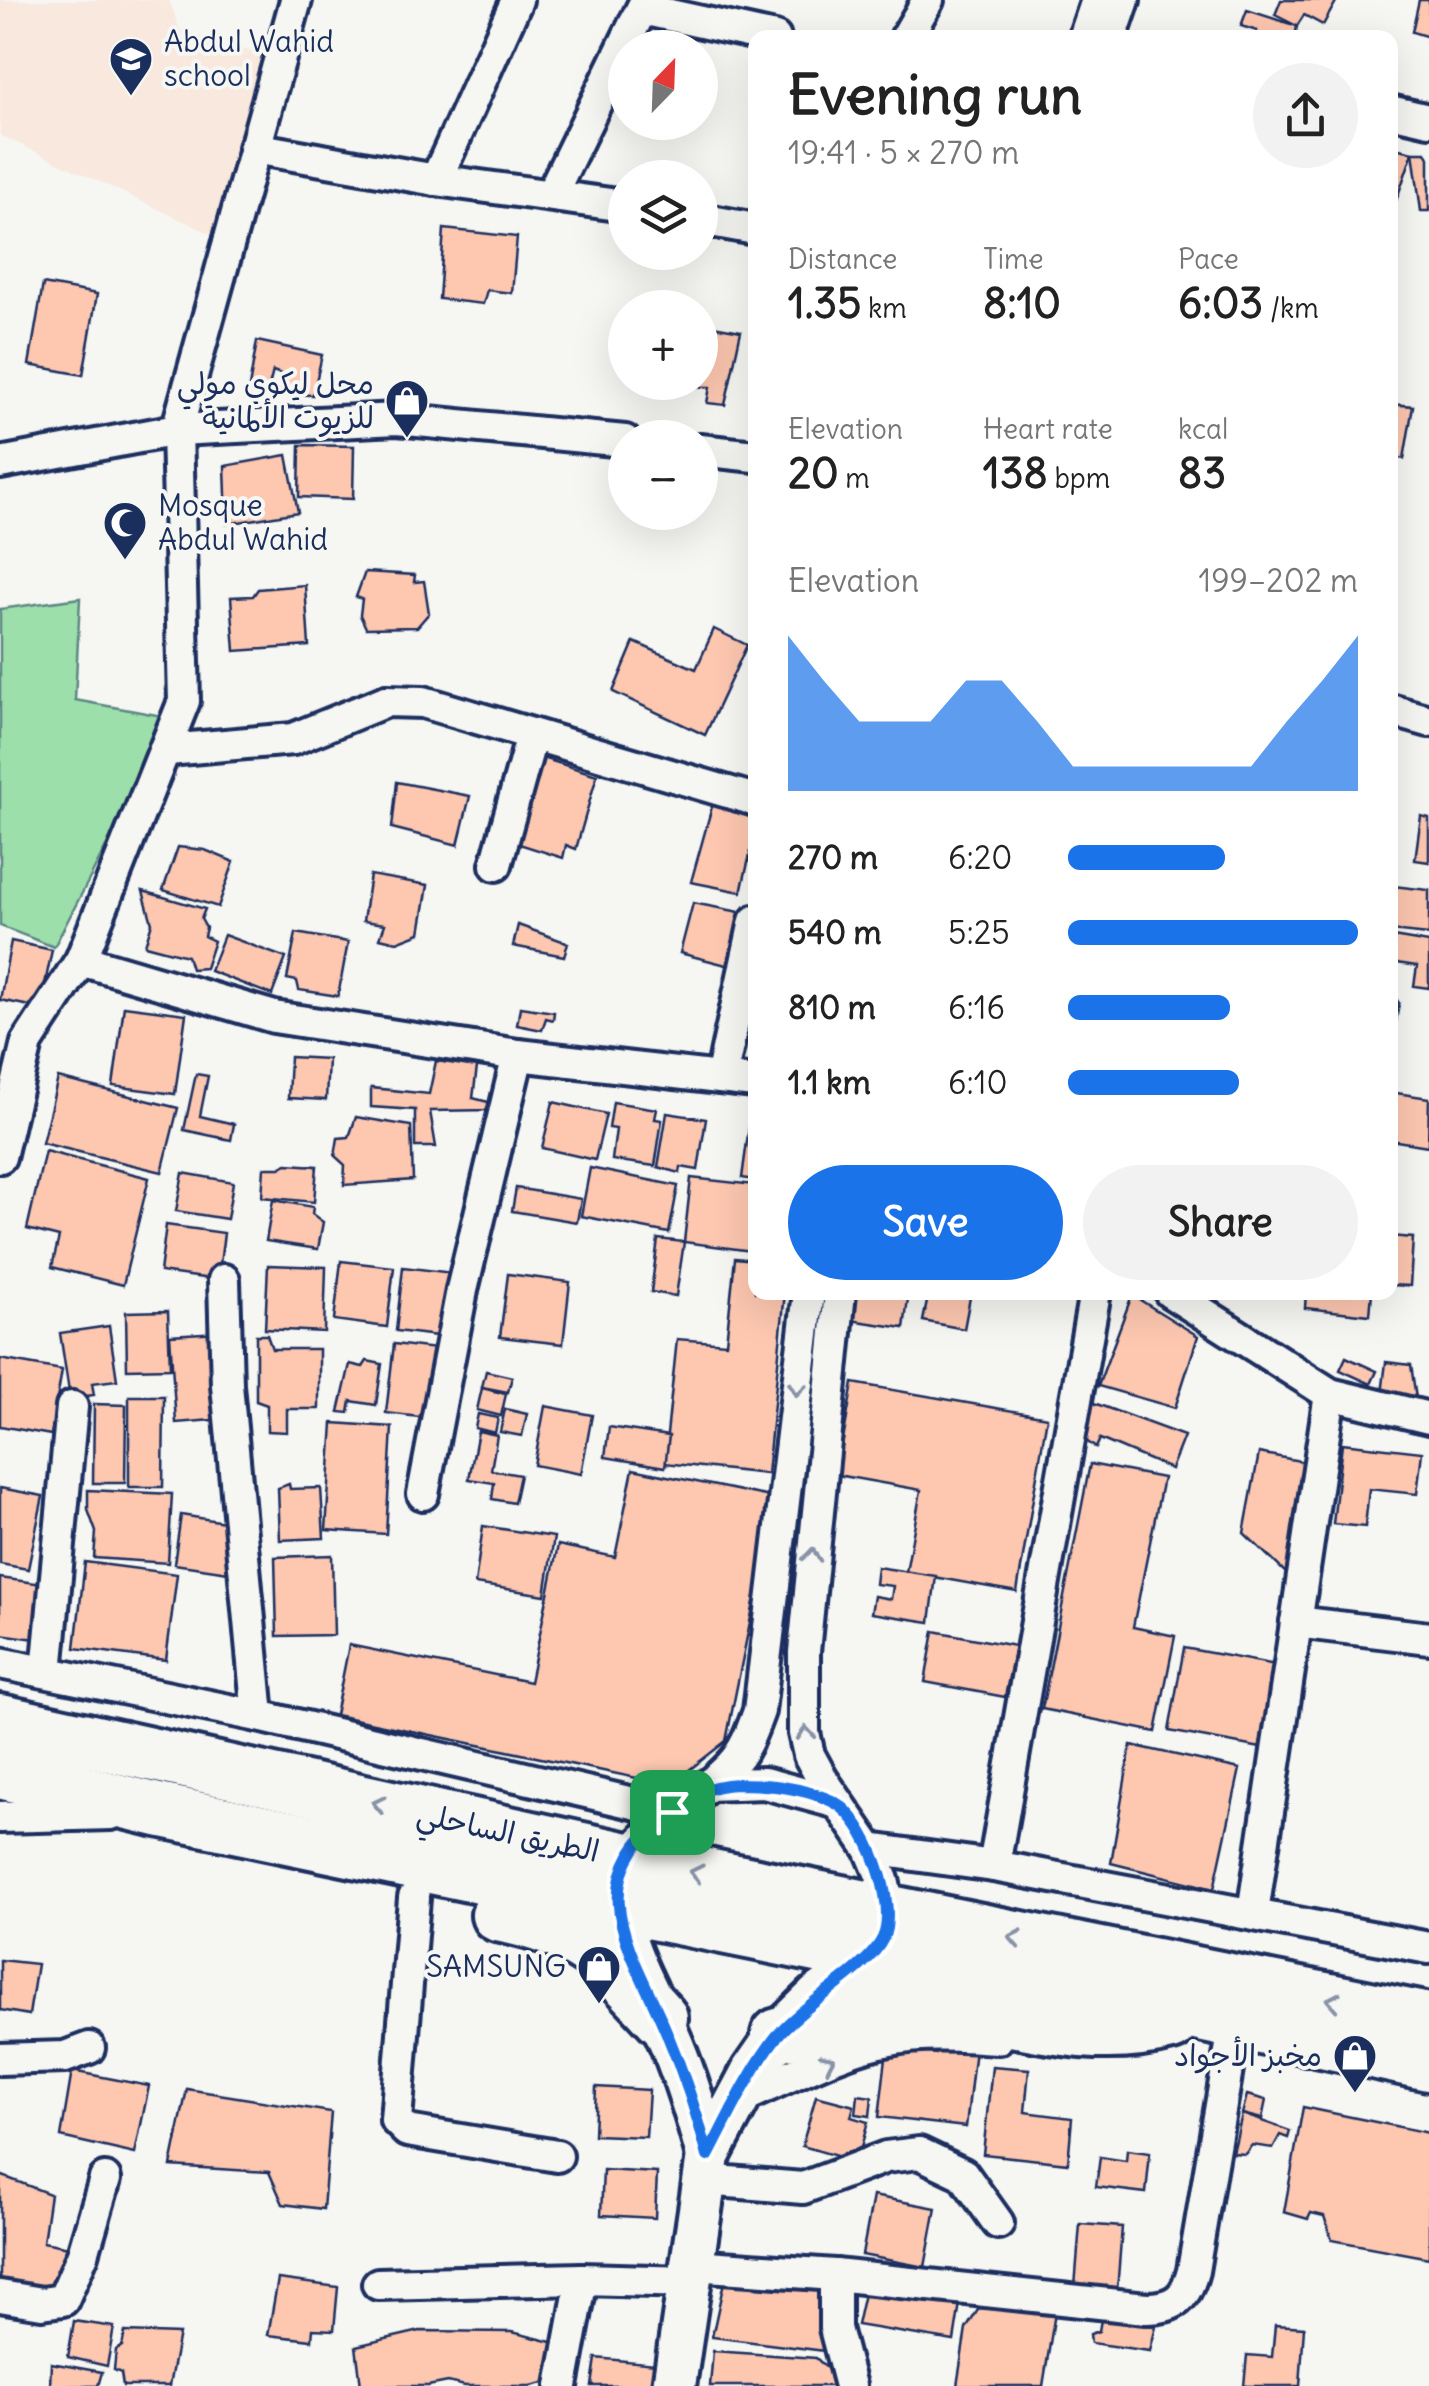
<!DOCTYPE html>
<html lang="en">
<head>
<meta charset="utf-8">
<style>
	body { margin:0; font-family:Delius,"Playpen Sans Arabic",sans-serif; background:#f2f2f2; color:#222; height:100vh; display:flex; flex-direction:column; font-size:38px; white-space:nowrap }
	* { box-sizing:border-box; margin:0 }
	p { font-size:32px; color:#767676 }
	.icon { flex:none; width:55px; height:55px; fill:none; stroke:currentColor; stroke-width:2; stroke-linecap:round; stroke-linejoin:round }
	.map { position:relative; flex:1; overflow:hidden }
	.panel { position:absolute; left:748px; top:30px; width:650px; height:1270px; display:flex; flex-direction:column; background:#fff; border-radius:20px; box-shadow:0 10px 40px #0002 }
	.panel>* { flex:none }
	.needle { width:65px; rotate:23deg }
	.controls { position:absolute; left:608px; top:30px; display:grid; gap:20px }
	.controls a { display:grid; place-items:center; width:110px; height:110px; border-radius:50%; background:#fff; box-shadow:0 10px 40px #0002; font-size:50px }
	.pin { position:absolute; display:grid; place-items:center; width:85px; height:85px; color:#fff; margin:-42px; border-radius:20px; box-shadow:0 5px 15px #0006 }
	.round { display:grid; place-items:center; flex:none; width:105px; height:105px; border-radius:52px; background:#f2f2f2 }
	.summary { display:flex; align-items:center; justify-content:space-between; height:170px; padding:0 40px }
	h1 { font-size:55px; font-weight:700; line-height:75px }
	.stats { display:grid; grid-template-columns:repeat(3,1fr); gap:15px; height:170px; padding:10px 40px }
	.stats div { display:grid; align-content:center }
	.stats b { font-size:42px; font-weight:700 }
	.stats small { font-size:28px; font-weight:400 }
	.stats p { font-size:28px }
	.chart { height:280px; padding:20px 40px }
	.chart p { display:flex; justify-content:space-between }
	.chart svg { width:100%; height:180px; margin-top:10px; fill:#1a73e8; opacity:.7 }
	.button { display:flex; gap:20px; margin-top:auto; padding:20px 40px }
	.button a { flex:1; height:115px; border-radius:60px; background:#1a73e8; color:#fff; font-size:40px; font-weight:700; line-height:115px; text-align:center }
	.button a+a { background:#f2f2f2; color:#222 }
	ul { padding:0 40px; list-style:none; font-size:32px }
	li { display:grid; grid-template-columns:160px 120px 1fr; align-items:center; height:75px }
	li i { height:25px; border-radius:12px; background:#1a73e8 }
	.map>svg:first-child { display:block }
</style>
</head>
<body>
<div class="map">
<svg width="1429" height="2386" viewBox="0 0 1429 2386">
	<rect width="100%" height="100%" fill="#f6f6f2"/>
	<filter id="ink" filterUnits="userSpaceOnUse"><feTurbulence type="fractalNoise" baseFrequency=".01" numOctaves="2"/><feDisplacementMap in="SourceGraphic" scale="20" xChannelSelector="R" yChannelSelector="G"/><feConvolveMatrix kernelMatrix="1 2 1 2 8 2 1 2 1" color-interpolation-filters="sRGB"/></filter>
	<g filter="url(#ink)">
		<polygon fill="#f8e8de" points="0,0 169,0 180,30 275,59 216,236 0,135"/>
		<polygon fill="#9cdfaa" stroke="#5c8784" stroke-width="2.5" points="80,598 75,700 173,718 54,947 0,926 0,609"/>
		<g fill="#fdc7b0" stroke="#1b2f5e" stroke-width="2.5">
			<polygon points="1281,0 1337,0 1323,25 1304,15 1297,26 1275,15"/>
			<polygon points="1419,0 1429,0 1429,37 1412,32"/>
			<polygon points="1247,10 1297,26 1295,38 1256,38 1257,31 1241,26"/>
			<polygon points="1390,147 1413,152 1395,204 1390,202"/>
			<polygon points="1413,152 1426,152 1429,158 1429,211 1421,211"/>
			<polygon points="444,229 517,237 512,293 487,290 483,304 439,299"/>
			<polygon points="43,284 97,294 83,375 29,365"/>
			<polygon points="702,324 741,331 725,405 707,403 710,387 690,387 691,382 700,382"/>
			<polygon points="257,341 322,355 313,395 280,394 286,376 273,371 266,398 247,399"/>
			<polygon points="1390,404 1413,406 1404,459 1390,456"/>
			<polygon points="300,445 354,446 353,499 299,497"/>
			<polygon points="287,455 298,512 227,524 225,466"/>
			<polygon points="365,572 415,575 414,582 424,581 429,613 417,627 366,628 360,615 362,599 356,597"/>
			<polygon points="305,585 309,646 235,651 231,597 253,596 258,589"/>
			<polygon points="714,629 747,645 705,735 613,692 634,642 696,669"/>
			<polygon points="542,758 597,775 576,849 566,845 563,858 516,843"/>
			<polygon points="397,782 470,796 458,845 392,828"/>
			<polygon points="713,803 755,812 755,834 741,892 691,882"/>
			<polygon points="1421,816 1429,818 1429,862 1415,860"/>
			<polygon points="178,847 205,850 234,862 218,907 163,890"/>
			<polygon points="370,875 428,885 420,933 397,942 380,938 385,924 363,921"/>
			<polygon points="1393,886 1429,890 1429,935 1390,931"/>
			<polygon points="143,891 205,909 201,919 206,928 204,936 214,941 205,968 191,969 187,956 145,945 152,923"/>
			<polygon points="693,903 745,913 734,967 680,953"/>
			<polygon points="518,925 568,943 564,956 513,946"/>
			<polygon points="296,933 348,942 338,996 299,990 297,981 287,979"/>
			<polygon points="224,935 286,958 272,995 210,971"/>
			<polygon points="1393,937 1429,943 1429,988 1414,986 1417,966 1390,962"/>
			<polygon points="11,941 52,950 40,1008 0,1000"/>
			<polygon points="1390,990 1399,1003 1392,1048 1390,1047"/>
			<polygon points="124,1006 186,1014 175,1094 113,1086"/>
			<polygon points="520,1007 554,1012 553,1020 546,1018 542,1030 517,1025"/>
			<polygon points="290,1057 328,1059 326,1100 288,1098"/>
			<polygon points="436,1061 477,1067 473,1098 492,1103 492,1110 430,1111 436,1147 415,1147 415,1110 371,1107 371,1088 429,1094"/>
			<polygon points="196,1074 208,1076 200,1116 234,1124 231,1140 184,1130"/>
			<polygon points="58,1078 178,1108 162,1172 42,1143"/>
			<polygon points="1390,1092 1429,1098 1428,1146 1390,1140"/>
			<polygon points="553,1102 606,1114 595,1160 542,1148"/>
			<polygon points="613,1102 657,1109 655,1119 662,1120 655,1166 612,1160 616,1129 609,1128"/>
			<polygon points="752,1105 755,1106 755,1180 742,1178"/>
			<polygon points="667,1113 706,1119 698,1170 681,1167 680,1173 658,1167"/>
			<polygon points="356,1117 411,1126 413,1180 344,1185 345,1165 335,1156 338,1138 349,1137"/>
			<polygon points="45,1151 149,1178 123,1285 52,1267 59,1237 27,1229"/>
			<polygon points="287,1164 317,1166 314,1202 262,1197 264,1168 280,1168"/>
			<polygon points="590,1168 678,1186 669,1233 581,1216"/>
			<polygon points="183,1173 233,1182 227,1219 176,1211"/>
			<polygon points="691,1178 755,1185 752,1251 684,1242"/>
			<polygon points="516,1188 581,1199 577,1222 512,1211"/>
			<polygon points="273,1200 313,1207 312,1214 323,1222 318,1249 266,1241"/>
			<polygon points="166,1225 224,1233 218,1280 160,1272"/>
			<polygon points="1390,1236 1413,1238 1410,1286 1390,1285"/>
			<polygon points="658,1239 684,1242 676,1296 651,1292"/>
			<polygon points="735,1258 755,1260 755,1292 785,1292 767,1474 664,1463 677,1339 726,1343"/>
			<polygon points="341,1261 394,1267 387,1327 334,1320"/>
			<polygon points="268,1265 326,1267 324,1332 265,1329"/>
			<polygon points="403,1267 453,1273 445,1337 396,1331"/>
			<polygon points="508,1274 570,1282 563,1344 500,1337"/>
			<polygon points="854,1292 909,1292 904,1328 850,1320"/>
			<polygon points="929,1292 971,1292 964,1329 923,1321"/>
			<polygon points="1306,1292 1372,1292 1370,1315 1305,1308"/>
			<polygon points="1132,1295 1198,1336 1175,1408 1098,1386"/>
			<polygon points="168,1311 170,1368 127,1369 126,1312"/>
			<polygon points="109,1326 117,1380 92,1383 94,1395 70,1398 60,1333"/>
			<polygon points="219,1332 225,1419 176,1423 170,1335"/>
			<polygon points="256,1335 267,1335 272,1349 319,1349 319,1409 287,1409 287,1432 267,1431 267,1405 256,1401"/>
			<polygon points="394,1344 436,1349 428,1418 386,1413"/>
			<polygon points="1346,1357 1377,1371 1371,1384 1340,1370"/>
			<polygon points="0,1359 62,1370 51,1435 0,1426"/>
			<polygon points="367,1361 382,1364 376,1405 351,1401 349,1413 339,1412 350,1364 363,1367"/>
			<polygon points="1386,1362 1411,1365 1416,1398 1382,1394"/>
			<polygon points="486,1371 512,1377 508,1392 482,1387"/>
			<polygon points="853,1383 1047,1417 1017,1592 906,1572 921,1490 837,1475"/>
			<polygon points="482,1388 506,1394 501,1416 477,1410"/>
			<polygon points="129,1396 164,1396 163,1487 129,1487"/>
			<polygon points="1083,1399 1184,1436 1171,1469 1100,1439 1096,1448 1078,1435"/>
			<polygon points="94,1404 126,1405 125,1483 93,1483"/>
			<polygon points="545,1406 592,1415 581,1474 534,1465"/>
			<polygon points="505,1409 527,1414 522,1436 500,1432"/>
			<polygon points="478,1414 498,1418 495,1433 475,1428"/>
			<polygon points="333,1423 392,1427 386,1534 326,1530"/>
			<polygon points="609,1427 669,1436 665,1467 605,1457"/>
			<polygon points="478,1431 497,1435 491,1470 520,1475 514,1503 492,1499 494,1483 469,1479"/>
			<polygon points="1342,1443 1422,1452 1417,1494 1369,1489 1365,1527 1333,1524"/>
			<polygon points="1259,1453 1310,1463 1289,1576 1244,1533"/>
			<polygon points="1090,1464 1163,1478 1133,1627 1175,1636 1156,1732 1042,1709"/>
			<polygon points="633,1469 775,1498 726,1741 670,1785 335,1715 349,1645 530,1682 558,1545 615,1557"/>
			<polygon points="289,1484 290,1489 321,1488 324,1538 280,1540 278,1488"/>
			<polygon points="0,1488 43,1496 28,1569 0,1564"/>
			<polygon points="88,1490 172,1494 168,1563 94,1558 96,1532 88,1510"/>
			<polygon points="181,1515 237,1524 242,1574 174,1564"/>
			<polygon points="483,1526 554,1537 545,1595 475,1584"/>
			<polygon points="332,1555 334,1635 277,1636 275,1557"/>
			<polygon points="85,1562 177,1574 166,1660 75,1648"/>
			<polygon points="877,1567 936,1576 930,1622 871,1613 874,1596 891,1599 893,1586 875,1584"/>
			<polygon points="0,1578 43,1584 36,1639 0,1634"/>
			<polygon points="934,1631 1015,1646 1005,1697 925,1682"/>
			<polygon points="1184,1648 1276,1665 1261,1748 1169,1731"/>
			<polygon points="1131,1745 1240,1769 1214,1889 1111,1863"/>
			<polygon points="0,1960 37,1964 29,2015 0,2010"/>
			<polygon points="937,2044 975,2049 966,2127 879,2117 887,2049 936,2054"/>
			<polygon points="992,2066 1029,2069 1025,2112 1072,2118 1068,2163 983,2154"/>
			<polygon points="72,2071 149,2086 135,2154 61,2137"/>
			<polygon points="596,2087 649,2090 646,2137 594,2135"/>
			<polygon points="187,2089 331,2112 323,2209 283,2204 269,2172 171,2166"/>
			<polygon points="858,2095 872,2097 870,2116 856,2114"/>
			<polygon points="1247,2095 1266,2100 1262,2119 1242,2114"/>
			<polygon points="816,2096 854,2106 851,2117 868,2122 857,2162 802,2146"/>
			<polygon points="1303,2107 1429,2133 1429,2258 1332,2240 1324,2216 1311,2213 1308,2219 1284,2212"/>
			<polygon points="1242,2114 1290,2131 1288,2138 1280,2135 1273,2148 1252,2145 1245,2154 1233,2153"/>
			<polygon points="1127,2150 1150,2153 1146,2193 1096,2187 1100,2157 1126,2161"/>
			<polygon points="603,2170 657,2173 655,2218 601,2215"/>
			<polygon points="0,2175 50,2194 43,2242 69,2247 54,2292 0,2283"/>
			<polygon points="873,2196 936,2208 925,2267 862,2255"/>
			<polygon points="1080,2224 1122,2227 1117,2291 1075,2287"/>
			<polygon points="725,2277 827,2289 825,2351 712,2337"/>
			<polygon points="278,2279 338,2287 334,2330 313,2329 312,2340 268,2335"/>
			<polygon points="865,2289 960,2303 954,2341 857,2325"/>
			<polygon points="979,2308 1055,2313 1043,2386 957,2386 966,2329"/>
			<polygon points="1102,2314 1157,2322 1150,2351 1091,2343 1090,2334 1099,2331"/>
			<polygon points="74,2321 114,2327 107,2366 68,2357"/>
			<polygon points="1275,2325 1304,2327 1300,2386 1244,2386 1247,2355 1272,2357"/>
			<polygon points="420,2331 512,2332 556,2343 552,2381 531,2386 465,2386 448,2382 428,2386 361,2386 356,2346"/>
			<polygon points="125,2332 179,2334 169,2386 123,2386 121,2373 114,2370 116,2350 122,2346"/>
			<polygon points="713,2351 816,2358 841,2381 841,2386 710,2386"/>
			<polygon points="596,2358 656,2364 653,2386 592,2386"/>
			<polygon points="51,2363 102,2372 98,2386 50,2386"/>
		</g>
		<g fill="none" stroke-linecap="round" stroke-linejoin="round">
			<defs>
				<g id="street">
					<polyline points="642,9 775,38"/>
					<polyline points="906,38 928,0"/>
					<polyline points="1084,38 1097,0"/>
					<polyline points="1111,38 1124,0"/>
					<polyline points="1390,111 1429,120"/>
					<polyline points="254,148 436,180 625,206"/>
					<polyline points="436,180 517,0"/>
					<polyline points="552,193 646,0"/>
					<polyline points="700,219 755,229"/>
					<polyline points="700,450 755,456"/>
					<polyline points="0,463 177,430 397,419 625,441"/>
					<polyline points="1390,710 1429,721"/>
					<polyline points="168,750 293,739 386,701 423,702 755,800"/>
					<polyline points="496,865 532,735"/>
					<polyline points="81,960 274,1017 518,1055 755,1082"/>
					<polyline points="721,1078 755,921"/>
					<polyline points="0,1157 27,1043 81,960 184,701 177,430 296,0"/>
					<polyline points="224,1280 227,1385 258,1716"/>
					<polyline points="840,1292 804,1652 804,1733 809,1755 822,1779 870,1849 883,1880 891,1914"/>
					<polyline points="1170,1292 1330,1394 1429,1418"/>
					<polyline points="423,1494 462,1290 518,1055"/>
					<polyline points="1296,1622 1429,1638"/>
					<polyline points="0,1663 258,1716 672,1812"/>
					<polyline points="47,1672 72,1407"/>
					<polyline points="708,1785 764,1783 838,1803"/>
					<polyline points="0,1817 111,1814"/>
					<polyline points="870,1849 994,1866 1429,1948"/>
					<path d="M627 1859C657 1816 696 1802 730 1766 745 1751 752 1730 759 1711L809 1292"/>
					<polyline points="994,1866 1095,1292"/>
					<polyline points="414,1898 396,2120 407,2131 557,2156"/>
					<polyline points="1253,1913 1330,1394"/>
					<polyline points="0,2059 65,2057 89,2048"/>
					<path d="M738 2099C787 2079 838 2049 890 2040 926 2033 962 2036 998 2038"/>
					<polyline points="705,2180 803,2188 886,2157 919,2153 963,2174 998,2223"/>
					<path d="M693 2265 835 2275 1146 2308C1175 2308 1186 2298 1193 2271L1235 2022"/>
					<polyline points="835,2275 835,2328 850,2386"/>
					<polyline points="378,2284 582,2279 690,2282"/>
					<polyline points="0,2296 42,2303 63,2300 83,2254 105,2179"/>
					<polyline points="562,2386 582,2279"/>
				</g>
				<g id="secondary">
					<path d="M620 1878C610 1939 650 1991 672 2045 687 2081 698 2118 708 2156"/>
					<polyline points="674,2386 708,2156 753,2071 778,2035 818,1996 872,1957 883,1938"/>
				</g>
				<g id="highway">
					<polyline points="0,1721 627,1859 1429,2020"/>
					<polyline points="0,1772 158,1810 618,1906 872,1957 1196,2014 1429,2064"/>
					<path d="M498 1915C583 1932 604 1956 661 2018"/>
					<path d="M778 2035 831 2023 874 2005 895 2001C989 2006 1077 2050 1171 2024"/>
				</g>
			</defs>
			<use href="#street" stroke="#1b2f5e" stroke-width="38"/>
			<use href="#secondary" stroke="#1b2f5e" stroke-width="50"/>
			<use href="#highway" stroke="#1b2f5e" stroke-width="60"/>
			<use href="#street" stroke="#f6f6f2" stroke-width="30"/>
			<use href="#secondary" stroke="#f6f6f2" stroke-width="42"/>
			<use href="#highway" stroke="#f6f6f2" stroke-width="52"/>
		</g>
		<defs><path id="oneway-chevron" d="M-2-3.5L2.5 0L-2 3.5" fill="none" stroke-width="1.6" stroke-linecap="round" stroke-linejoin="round" transform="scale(2.5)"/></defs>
		<g stroke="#8892a8">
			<use href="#oneway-chevron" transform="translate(797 1389) rotate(97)"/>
			<use href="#oneway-chevron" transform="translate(812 1555) rotate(-85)"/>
			<use href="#oneway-chevron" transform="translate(806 1733) rotate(-96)"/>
			<use href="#oneway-chevron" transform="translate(379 1804) rotate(-168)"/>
			<use href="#oneway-chevron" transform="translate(696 1873) rotate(-168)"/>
			<use href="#oneway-chevron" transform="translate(1015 1938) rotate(-169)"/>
			<use href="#oneway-chevron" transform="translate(1333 2001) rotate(-169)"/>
			<use href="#oneway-chevron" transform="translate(828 2061) rotate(-25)"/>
		</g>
	</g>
	<g fill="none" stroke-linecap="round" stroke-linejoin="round" filter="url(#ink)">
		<defs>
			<path id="route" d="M737 1784C769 1784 805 1788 834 1802 868 1819 898 1905 883 1938 868 1970 804 2003 777 2036 749 2072 729 2116 708 2156 697 2113 683 2072 666 2031 635 1956 578 1883 664 1818 692 1797 701 1786 737 1784Z"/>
		</defs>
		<use href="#route" stroke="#fff" stroke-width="20"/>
		<use href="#route" stroke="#1a73e8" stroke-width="12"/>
	</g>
	<defs>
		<symbol id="school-pin" viewBox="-11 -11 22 30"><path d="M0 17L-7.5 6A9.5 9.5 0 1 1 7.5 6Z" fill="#1b2f5e" stroke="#f6f6f2"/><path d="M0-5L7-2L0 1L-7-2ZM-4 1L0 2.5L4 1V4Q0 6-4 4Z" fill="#fff"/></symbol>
		<symbol id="shop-pin" viewBox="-11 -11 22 30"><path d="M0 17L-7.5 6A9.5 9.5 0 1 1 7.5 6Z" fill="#1b2f5e" stroke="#f6f6f2"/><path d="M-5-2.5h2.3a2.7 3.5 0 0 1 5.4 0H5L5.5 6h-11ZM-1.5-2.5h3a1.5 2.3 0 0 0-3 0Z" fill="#fff"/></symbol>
		<symbol id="mosque-pin" viewBox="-11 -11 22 30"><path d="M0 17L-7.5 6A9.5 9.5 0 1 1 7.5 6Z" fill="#1b2f5e" stroke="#f6f6f2"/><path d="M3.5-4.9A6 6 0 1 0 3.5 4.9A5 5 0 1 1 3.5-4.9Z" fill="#fff"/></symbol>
	</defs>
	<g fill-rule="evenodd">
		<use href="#school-pin" x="106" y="34" width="50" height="68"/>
		<use href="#shop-pin" x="382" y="376" width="50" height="68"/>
		<use href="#mosque-pin" x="100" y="498" width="50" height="68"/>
		<use href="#shop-pin" x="574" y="1942" width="50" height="68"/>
		<use href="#shop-pin" x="1330" y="2031" width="50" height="68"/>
	</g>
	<g text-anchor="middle" stroke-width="8" stroke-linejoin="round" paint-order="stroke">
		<g font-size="30" fill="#1b2f5e" stroke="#f6f6f2" text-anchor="end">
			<text x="164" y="52" text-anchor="start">Abdul Wahid<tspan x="164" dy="34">school</tspan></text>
			<text x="374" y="394">محل ليكوي مولي<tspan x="374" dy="34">للزيوت الألمانية</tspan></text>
			<text x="158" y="516" text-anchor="start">Mosque<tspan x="158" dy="34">Abdul Wahid</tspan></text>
			<text x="566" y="1977">SAMSUNG</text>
			<text x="1322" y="2066">مخبز الأجواد</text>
		</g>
		<g font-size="30" fill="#1b2f5e" stroke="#f6f6f2">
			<text transform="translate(508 1833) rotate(12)" y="10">الطريق الساحلي</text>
		</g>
	</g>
</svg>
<div class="controls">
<a><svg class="needle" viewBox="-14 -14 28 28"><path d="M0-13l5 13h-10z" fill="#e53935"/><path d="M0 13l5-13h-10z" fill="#767676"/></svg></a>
<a><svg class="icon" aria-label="layers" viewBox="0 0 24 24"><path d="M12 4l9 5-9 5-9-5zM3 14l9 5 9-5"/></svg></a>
<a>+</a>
<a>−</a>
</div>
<div class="pin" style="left:672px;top:1812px;background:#1e9e55"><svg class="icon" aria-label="arrive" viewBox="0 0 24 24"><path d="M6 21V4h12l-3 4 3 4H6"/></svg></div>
<section class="panel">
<div class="summary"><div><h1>Evening run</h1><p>19:41 · 5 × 270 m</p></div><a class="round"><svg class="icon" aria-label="share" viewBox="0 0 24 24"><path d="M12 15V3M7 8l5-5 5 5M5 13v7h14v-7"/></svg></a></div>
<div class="stats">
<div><p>Distance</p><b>1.35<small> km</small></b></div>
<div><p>Time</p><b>8:10</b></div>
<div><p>Pace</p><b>6:03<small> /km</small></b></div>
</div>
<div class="stats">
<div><p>Elevation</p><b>20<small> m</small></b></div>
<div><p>Heart rate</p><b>138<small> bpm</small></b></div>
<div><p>kcal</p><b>83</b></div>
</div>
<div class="chart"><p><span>Elevation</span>199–202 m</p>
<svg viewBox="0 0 160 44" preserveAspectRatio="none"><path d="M0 44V6L10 17L20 27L30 27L40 27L50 17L60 17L70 27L80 38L90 38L100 38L110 38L120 38L130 38L140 27L150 17L160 6V44z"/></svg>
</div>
<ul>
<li><b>270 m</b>6:20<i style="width:54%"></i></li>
<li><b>540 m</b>5:25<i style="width:100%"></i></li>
<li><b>810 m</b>6:16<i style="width:56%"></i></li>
<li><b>1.1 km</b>6:10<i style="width:59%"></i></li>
</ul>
<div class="button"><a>Save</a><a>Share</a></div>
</section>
</div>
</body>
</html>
